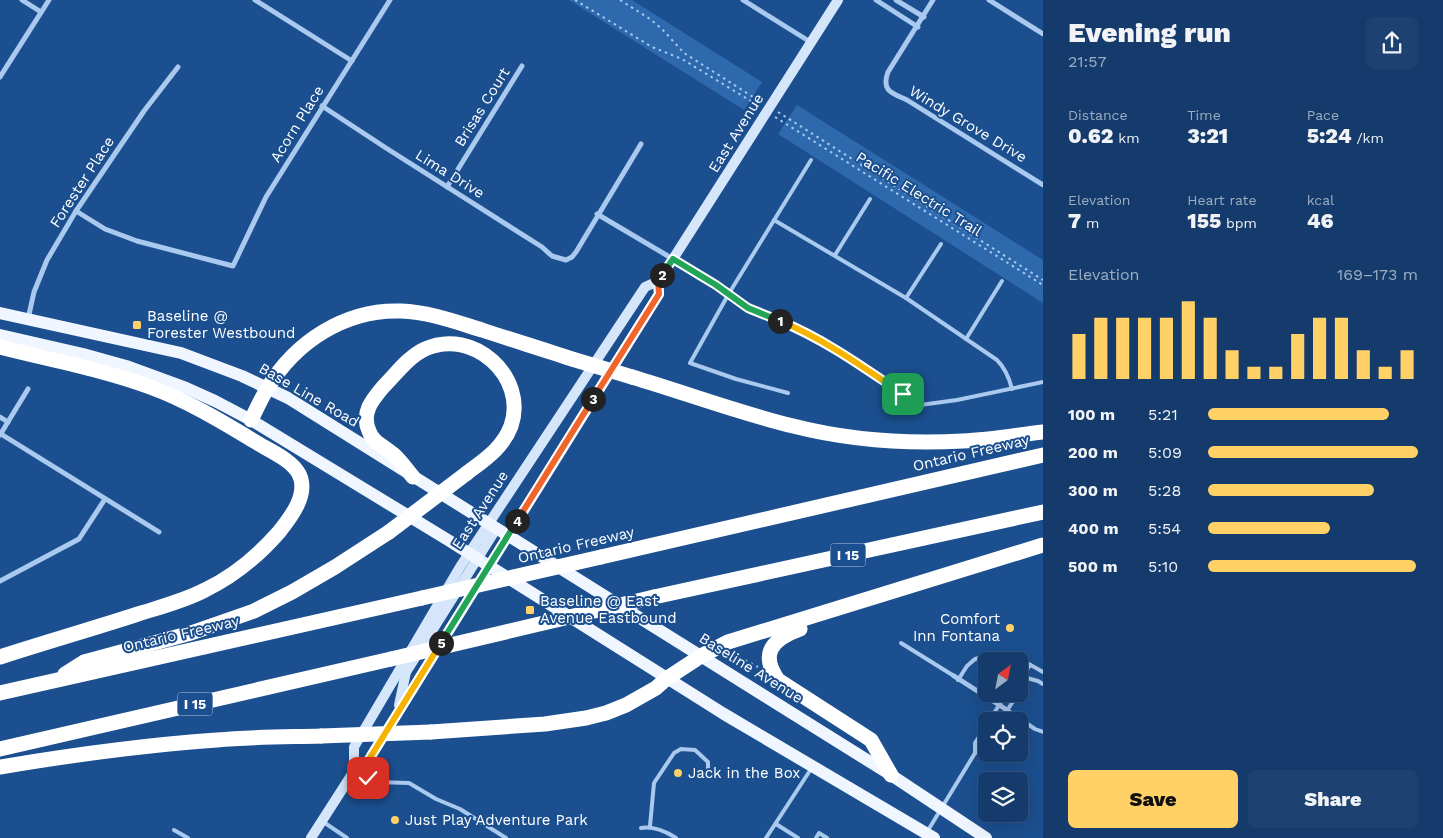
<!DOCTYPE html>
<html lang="en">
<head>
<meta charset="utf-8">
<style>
	body { margin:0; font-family:"Work Sans",sans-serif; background:#1d4271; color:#f1f3f6; height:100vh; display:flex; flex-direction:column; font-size:19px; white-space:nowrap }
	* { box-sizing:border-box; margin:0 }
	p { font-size:16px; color:#9dadc1 }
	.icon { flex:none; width:28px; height:28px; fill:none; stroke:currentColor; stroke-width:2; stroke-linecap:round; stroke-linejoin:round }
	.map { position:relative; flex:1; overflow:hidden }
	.drawer { display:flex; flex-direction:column; background:#143b6b; width:400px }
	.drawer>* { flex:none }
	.needle { width:32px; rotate:32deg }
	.buttons { position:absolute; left:978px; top:652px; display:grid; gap:10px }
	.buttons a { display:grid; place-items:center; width:50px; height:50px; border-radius:8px; background:#143b6b; box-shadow:0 5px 20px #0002,0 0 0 1px #33557e; font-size:25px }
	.pin { position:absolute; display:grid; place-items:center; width:42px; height:42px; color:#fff; margin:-21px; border-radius:10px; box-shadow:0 2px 8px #0006 }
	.km { position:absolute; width:25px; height:25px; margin:-12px; border-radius:50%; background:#222; color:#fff; font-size:14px; line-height:25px; text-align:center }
	.round { display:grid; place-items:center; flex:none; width:52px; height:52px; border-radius:8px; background:#1d4271 }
	.headline { display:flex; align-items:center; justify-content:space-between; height:85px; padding:0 25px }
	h1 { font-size:28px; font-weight:800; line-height:38px }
	.stats { display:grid; grid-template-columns:repeat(3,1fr); gap:8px; height:85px; padding:5px 25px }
	.stats div { display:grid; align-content:center }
	.stats b { font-size:21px; font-weight:800 }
	.stats small { font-size:14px; font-weight:400 }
	.stats p { font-size:14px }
	.chart { height:140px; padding:10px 25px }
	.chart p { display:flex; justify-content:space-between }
	.chart svg { width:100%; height:90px; margin-top:5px; stroke:#ffd166; stroke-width:6 }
	.action { display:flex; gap:10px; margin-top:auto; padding:10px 25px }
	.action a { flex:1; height:58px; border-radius:8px; background:#ffd166; color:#111; font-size:20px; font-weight:800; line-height:58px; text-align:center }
	.action a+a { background:#1d4271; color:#f1f3f6 }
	ul { padding:0 25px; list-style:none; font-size:16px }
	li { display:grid; grid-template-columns:80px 60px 1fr; align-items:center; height:38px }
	li i { height:12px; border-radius:6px; background:#ffd166 }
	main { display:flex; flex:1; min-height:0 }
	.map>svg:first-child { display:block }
</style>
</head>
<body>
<main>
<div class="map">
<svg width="1043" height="838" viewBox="0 0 1043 838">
	<rect width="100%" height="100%" fill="#1b4f8f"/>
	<g fill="#2e69ad">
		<polygon points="569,0 632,0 762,82 744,110"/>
		<polygon points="797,105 1043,260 1043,303 778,134"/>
	</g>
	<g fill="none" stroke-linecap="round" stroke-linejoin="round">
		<g stroke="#a9c9ee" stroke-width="2" stroke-dasharray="2.5 4" stroke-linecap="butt">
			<polyline points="575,0 652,47 682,59 759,106"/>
			<polyline points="620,0 650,19 662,29 684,53 761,102"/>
			<polyline points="778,112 1043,280"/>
			<polyline points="775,117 1043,285"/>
			<polyline points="735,652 739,657 758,667"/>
		</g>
		<g stroke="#a9c9ee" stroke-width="4">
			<path d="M774 220 906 298 997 360C1005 368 1009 377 1012 389"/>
			<polyline points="835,255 870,199"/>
			<polyline points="673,259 716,285 748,307 817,337 920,405 957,400 1043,382"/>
			<polyline points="906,298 941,244"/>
			<polyline points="966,339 1002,281"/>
			<polyline points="788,393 736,379 690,363 728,295 811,160"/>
			<polyline points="901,643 954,676"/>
			<polyline points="1019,674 1025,672 1030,665"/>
			<polyline points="1027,678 1038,681 1043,684"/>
			<polyline points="958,680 967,666 975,659 990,655 1011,654 1043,672"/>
			<polyline points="1019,692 1027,679 1025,672"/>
			<polyline points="1007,710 1035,729 1043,732"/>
			<polyline points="989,721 1006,694"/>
			<polyline points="1000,721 1018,694"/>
			<polyline points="975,753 975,743 986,726"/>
			<polyline points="356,772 375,782 409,783 436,799 460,809 506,838"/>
			<polyline points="322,821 347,838"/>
			<polyline points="776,824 798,838"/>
			<polyline points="650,826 654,783 674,753 681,749 695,750 708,762 708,771"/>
			<path d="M641 828C654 826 665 831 676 838"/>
			<polyline points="174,830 188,838"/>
			<polyline points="927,832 975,753 983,749 986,743"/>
			<polyline points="766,838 811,769"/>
			<polyline points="816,838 819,833 827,838"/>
		</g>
		<g stroke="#a9c9ee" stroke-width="5">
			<polyline points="22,0 41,12"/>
			<polyline points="255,0 352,61"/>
			<polyline points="743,0 812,43"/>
			<polyline points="876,0 918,27"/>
			<polyline points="896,0 924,17"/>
			<path d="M933 0 888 72C881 91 892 93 907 100L1043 185"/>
			<polyline points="989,0 1043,34"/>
			<polyline points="0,77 49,0"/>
			<polyline points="322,106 386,148 542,247 552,256 566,260 572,257 576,252 641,144"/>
			<polyline points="447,187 522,66"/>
			<polyline points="76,211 105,229 137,241 233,266 266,197 390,0"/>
			<polyline points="597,214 673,259"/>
			<polyline points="28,319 34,292 47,260 76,211 144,111 178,67"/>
			<polyline points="0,417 8,422"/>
			<polyline points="1,434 159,532"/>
			<polyline points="0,435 28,389"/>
			<polyline points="0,581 79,539 105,499"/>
			<polyline points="954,676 1007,710"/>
		</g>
		<g stroke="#d6e6fa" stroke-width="10">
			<polyline points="399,705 406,672 496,529"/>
			<polyline points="354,771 354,747 460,567 645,287 658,281 673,259 838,0"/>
			<polyline points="311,838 354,771 368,761 659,294 658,281"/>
		</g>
		<g stroke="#f0f6ff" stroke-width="12">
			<polyline points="0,313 181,353 242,376 288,398 891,775 986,838"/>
			<polyline points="0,335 83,354 126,366 186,388 215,401 251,420 448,540 724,714 934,838"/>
		</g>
		<g stroke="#fff" stroke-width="15">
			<path d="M0 347C50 360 101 369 150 387 186 400 221 421 254 441 268 450 291 459 299 474 309 494 291 517 279 532 258 556 234 576 205 590 184 601 160 607 138 614 92 629 46 642 0 657"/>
			<path d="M632 377C686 393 739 413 793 426 848 440 907 444 963 441 990 440 1017 435 1043 432"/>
			<path d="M251 420C256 410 261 399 267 389 295 342 345 309 401 311 429 312 456 322 482 330 512 340 542 349 572 359"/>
			<path d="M413 477C407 470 401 461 393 454 384 446 373 443 369 431 361 413 372 400 383 387 396 374 408 357 425 349 473 327 528 377 511 426 503 448 484 460 467 473"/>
			<polyline points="601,557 1043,455"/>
			<polyline points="654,597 1043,512"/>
			<path d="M800 629C773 639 759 653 778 680L871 740 891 775"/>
			<polyline points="65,674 84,662 191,633 254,611 292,592 335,567 389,532"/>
			<polyline points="0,693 422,598"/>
			<polyline points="431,732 545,724 586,718 606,713 626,705 656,688 666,679 701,656 728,642 1043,545"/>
			<polyline points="0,749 391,659"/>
			<path d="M0 767C72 755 144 745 217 740 251 737 286 737 321 736"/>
		</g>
		<g stroke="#fff" stroke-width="15">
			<polyline points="572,359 632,377"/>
			<polyline points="389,532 467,473"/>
			<polyline points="422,598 601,557"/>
			<polyline points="391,659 654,597"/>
			<polyline points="321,736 431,732"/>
		</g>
	</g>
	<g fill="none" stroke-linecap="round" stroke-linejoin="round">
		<defs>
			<path id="split-1" d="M780 321C824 339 863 367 903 394"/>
			<polyline id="split-2" points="662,275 673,259 716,285 748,308 780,321"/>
			<polyline id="split-3" points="593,399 659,294 658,281 662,275"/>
			<polyline id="split-4" points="517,521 593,399"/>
			<polyline id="split-5" points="441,643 517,521"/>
			<polyline id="split-6" points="368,778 354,771 368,761 441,643"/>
		</defs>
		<use href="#split-1" stroke="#fff" stroke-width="10"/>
		<use href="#split-2" stroke="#fff" stroke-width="10"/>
		<use href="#split-3" stroke="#fff" stroke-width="10"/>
		<use href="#split-4" stroke="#fff" stroke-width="10"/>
		<use href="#split-5" stroke="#fff" stroke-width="10"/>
		<use href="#split-6" stroke="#fff" stroke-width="10"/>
		<use href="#split-1" stroke="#f5b400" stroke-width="6"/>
		<use href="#split-2" stroke="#22a559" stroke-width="6"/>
		<use href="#split-3" stroke="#f0652b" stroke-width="6"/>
		<use href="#split-4" stroke="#f0652b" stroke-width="6"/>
		<use href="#split-5" stroke="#22a559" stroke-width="6"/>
		<use href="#split-6" stroke="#f5b400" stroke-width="6"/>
	</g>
	<g fill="#ffd166" stroke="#1b4f8f" stroke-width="2">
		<rect x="132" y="320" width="10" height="10" rx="2.5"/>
		<rect x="525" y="605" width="10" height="10" rx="2.5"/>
		<circle cx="1010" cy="628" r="5"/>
		<circle cx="678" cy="773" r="5"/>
		<circle cx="395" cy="820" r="5"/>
	</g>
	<g text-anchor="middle" stroke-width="4" stroke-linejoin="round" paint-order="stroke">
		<g fill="#1b4f8f" stroke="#bbcadd" stroke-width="1">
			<rect x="830.5" y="543.5" width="35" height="23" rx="4"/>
			<rect x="177.5" y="692.5" width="35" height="23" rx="4"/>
		</g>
		<g font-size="14" font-weight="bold" fill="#fff">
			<text x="848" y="560">I 15</text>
			<text x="195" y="709">I 15</text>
		</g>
		<g font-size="15" fill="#fff" stroke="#1b4f8f">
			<text transform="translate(482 107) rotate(-58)" y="5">Brisas Court</text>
			<text transform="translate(297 124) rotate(-58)" y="5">Acorn Place</text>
			<text transform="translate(968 124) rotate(31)" y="5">Windy Grove Drive</text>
			<text transform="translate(736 133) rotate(-58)" y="5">East Avenue</text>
			<text transform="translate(450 174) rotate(32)" y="5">Lima Drive</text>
			<text transform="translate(82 182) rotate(-57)" y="5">Forester Place</text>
			<text transform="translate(919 194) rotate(32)" y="5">Pacific Electric Trail</text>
			<text transform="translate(309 395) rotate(30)" y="5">Base Line Road</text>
			<text transform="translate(971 453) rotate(-13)" y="5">Ontario Freeway</text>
			<text transform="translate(480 510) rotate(-57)" y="5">East Avenue</text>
			<text transform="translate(576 545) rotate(-13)" y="5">Ontario Freeway</text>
			<text transform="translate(181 634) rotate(-13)" y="5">Ontario Freeway</text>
			<text transform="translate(751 668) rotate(32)" y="5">Baseline Avenue</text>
		</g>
		<g font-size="15" fill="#fff" stroke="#1b4f8f" text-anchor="start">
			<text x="147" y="321">Baseline @<tspan x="147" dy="17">Forester Westbound</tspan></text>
			<text x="540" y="606">Baseline @ East<tspan x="540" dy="17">Avenue Eastbound</tspan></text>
			<text x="1000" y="624" text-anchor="end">Comfort<tspan x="1000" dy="17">Inn Fontana</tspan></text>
			<text x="688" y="778">Jack in the Box</text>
			<text x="405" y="825">Just Play Adventure Park</text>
		</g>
	</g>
</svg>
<div class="buttons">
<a><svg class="needle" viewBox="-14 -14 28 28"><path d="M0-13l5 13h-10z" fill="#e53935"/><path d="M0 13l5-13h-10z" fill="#9dadc1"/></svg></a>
<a><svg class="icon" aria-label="locate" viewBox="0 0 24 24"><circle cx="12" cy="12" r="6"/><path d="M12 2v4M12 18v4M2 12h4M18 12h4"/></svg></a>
<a><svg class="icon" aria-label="layers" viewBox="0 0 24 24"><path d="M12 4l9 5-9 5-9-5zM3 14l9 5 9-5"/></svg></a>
</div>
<div class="pin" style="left:903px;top:394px;background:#1e9e55"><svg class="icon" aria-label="arrive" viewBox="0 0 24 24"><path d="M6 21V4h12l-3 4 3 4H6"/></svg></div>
<div class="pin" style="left:368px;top:778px;background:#d93025"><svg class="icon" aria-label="check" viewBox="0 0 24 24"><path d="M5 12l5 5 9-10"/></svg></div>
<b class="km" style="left:780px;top:321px">1</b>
<b class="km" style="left:662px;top:275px">2</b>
<b class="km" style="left:593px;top:399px">3</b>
<b class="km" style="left:517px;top:521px">4</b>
<b class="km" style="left:441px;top:643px">5</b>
</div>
<section class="drawer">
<div class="headline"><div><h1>Evening run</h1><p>21:57</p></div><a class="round"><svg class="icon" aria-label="share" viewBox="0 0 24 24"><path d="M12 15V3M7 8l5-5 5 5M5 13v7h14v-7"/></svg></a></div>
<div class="stats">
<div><p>Distance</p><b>0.62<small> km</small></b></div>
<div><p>Time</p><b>3:21</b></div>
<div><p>Pace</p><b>5:24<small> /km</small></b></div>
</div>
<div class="stats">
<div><p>Elevation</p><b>7<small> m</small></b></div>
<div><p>Heart rate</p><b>155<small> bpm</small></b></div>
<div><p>kcal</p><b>46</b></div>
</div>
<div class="chart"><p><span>Elevation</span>169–173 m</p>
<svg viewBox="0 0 160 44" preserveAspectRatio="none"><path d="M5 44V22M15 44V14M25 44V14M35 44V14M45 44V14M55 44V6M65 44V14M75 44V30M85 44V38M95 44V38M105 44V22M115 44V14M125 44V14M135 44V30M145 44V38M155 44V30"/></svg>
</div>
<ul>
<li><b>100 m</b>5:21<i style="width:86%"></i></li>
<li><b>200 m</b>5:09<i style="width:100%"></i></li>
<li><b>300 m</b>5:28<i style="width:79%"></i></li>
<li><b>400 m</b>5:54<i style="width:58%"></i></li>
<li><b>500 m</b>5:10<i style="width:99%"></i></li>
</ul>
<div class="action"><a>Save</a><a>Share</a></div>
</section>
</main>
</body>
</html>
